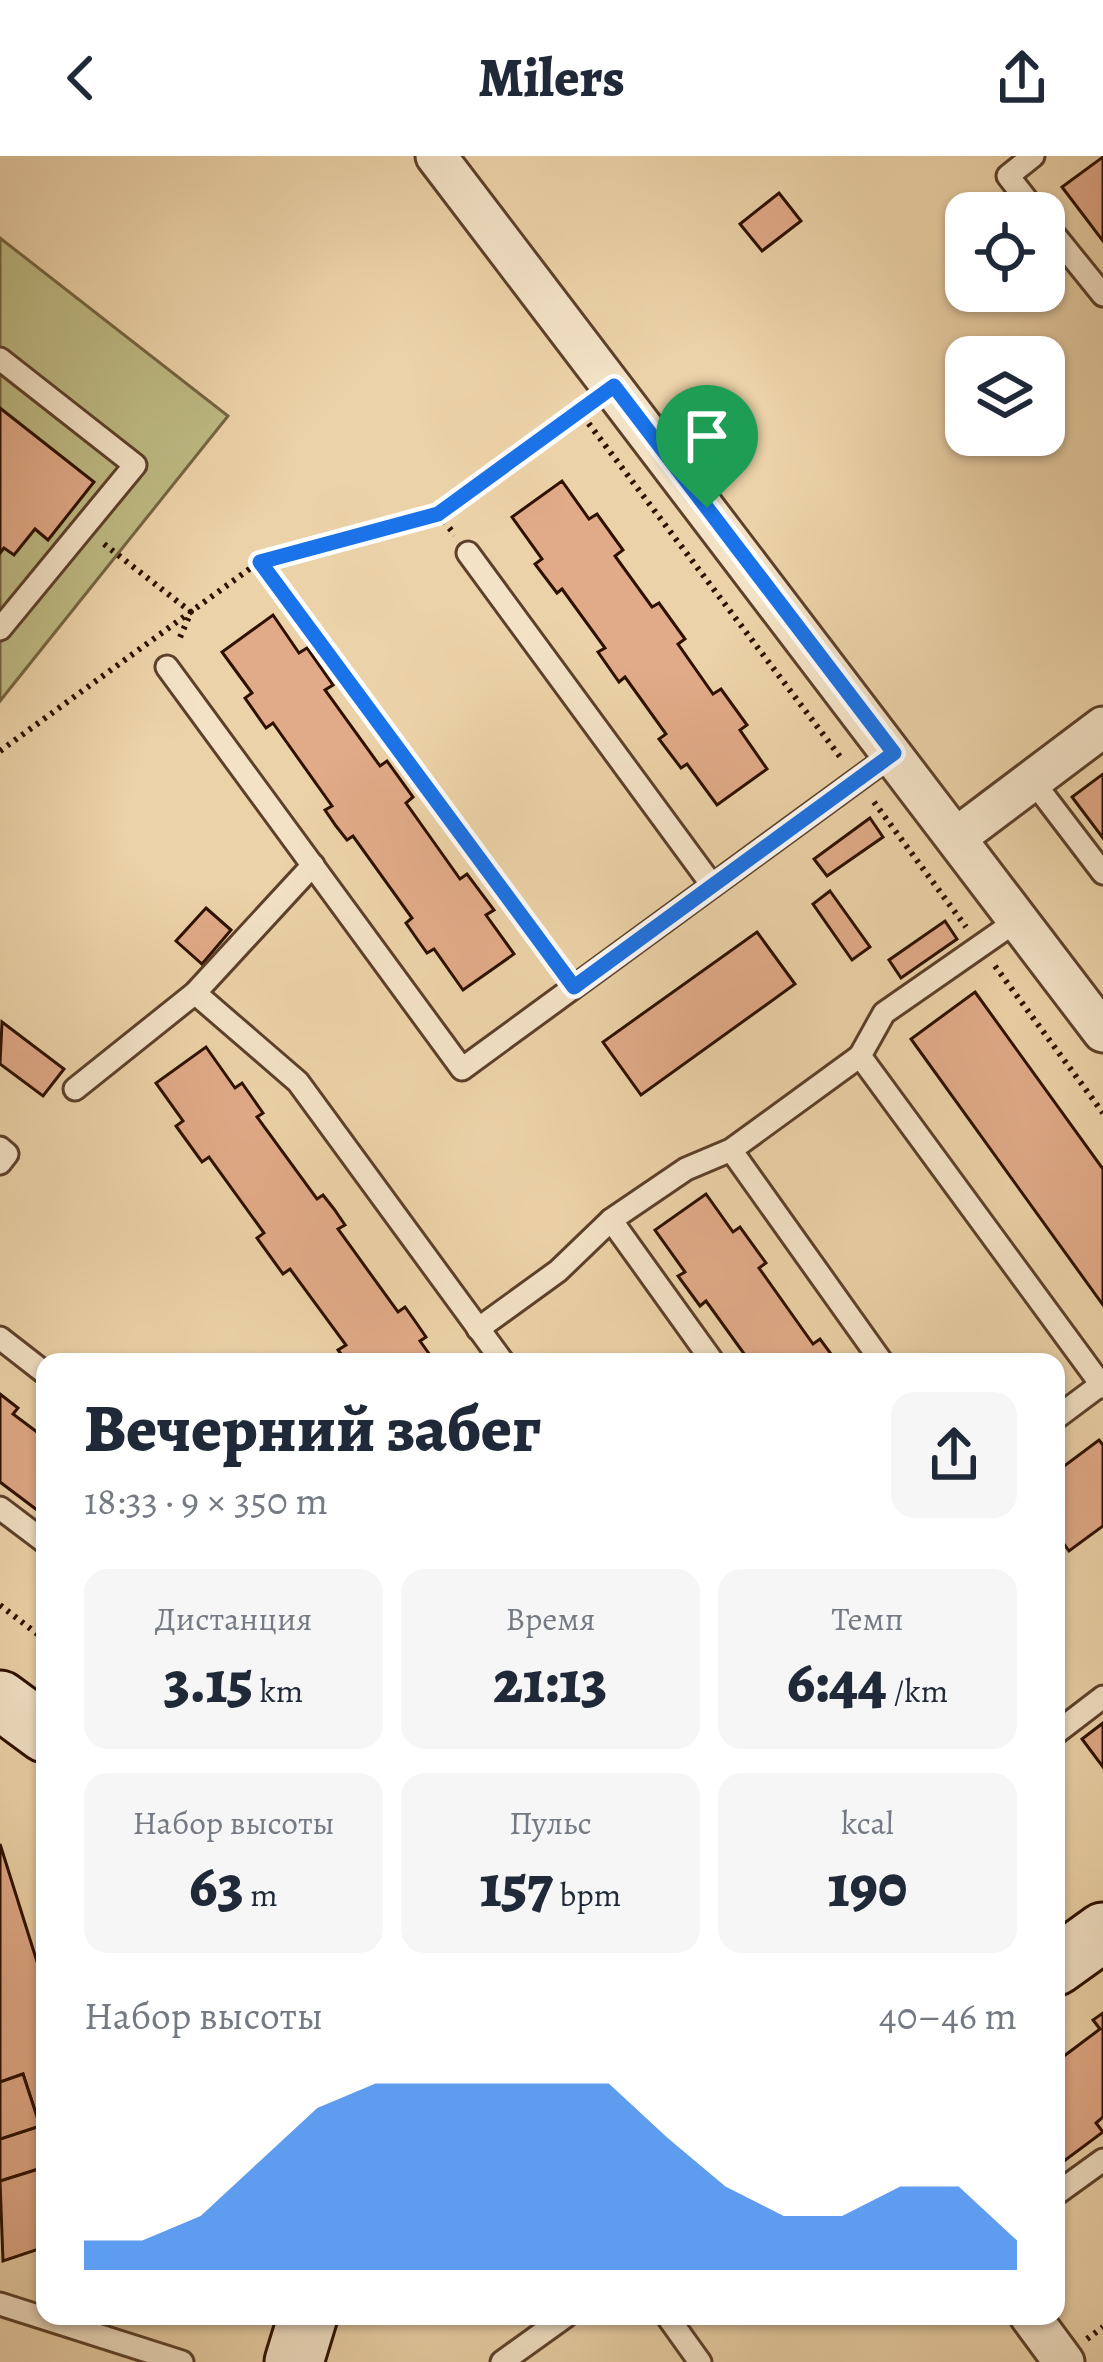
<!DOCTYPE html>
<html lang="ru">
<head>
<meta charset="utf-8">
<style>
	body { margin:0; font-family:Alegreya,serif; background:#f6f6f7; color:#1f2937; height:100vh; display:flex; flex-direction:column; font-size:45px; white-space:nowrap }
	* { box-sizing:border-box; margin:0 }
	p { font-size:39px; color:#747a83 }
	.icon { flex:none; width:66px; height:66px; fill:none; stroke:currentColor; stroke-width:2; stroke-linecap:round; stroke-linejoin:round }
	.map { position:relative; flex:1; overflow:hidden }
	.sheet { position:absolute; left:36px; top:1197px; width:1029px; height:972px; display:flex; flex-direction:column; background:#fff; border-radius:24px; box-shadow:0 3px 9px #0004 }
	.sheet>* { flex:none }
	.buttons { position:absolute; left:945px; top:36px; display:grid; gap:24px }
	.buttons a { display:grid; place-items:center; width:120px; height:120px; border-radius:24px; background:#fff; box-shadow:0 3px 9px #0004; font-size:60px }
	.pin { position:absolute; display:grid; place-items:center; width:102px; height:102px; color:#fff; margin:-123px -51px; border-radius:50% 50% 50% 0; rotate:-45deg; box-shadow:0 0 12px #0007 }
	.pin .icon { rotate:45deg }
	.round { display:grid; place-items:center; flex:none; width:126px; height:126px; border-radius:24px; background:#f6f6f7 }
	.summary { display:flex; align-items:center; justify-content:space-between; height:204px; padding:0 48px }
	h1 { font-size:66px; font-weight:800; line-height:90px }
	.figures { display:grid; grid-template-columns:repeat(3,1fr); gap:18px; height:204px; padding:12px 48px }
	.figures div { display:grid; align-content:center; border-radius:24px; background:#f6f6f7; text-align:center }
	.figures b { font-size:60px; font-weight:800 }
	.figures small { font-size:33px; font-weight:400 }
	.figures p { font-size:33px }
	.chart { height:336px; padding:24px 48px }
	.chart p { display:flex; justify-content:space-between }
	.chart svg { width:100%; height:216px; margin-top:12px; fill:#1a73e8; opacity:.7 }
	header { display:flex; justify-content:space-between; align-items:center; height:156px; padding:0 48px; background:#fff; font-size:54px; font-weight:800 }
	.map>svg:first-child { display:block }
</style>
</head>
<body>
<header><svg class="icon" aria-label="back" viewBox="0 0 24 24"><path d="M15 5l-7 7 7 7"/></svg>Milers<svg class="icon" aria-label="share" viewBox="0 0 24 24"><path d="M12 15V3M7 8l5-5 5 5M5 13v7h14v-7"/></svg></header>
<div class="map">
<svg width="1103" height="2206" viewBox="0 0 1103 2206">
	<rect width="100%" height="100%" fill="#ecd2a8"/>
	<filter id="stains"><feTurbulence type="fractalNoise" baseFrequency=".00167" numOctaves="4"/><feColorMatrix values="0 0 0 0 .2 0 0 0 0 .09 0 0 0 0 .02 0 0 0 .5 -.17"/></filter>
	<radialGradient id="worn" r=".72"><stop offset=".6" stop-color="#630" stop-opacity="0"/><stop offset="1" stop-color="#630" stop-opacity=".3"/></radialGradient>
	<polygon fill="#beba83" stroke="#766542" stroke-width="3" points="0,82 228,260 0,545"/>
	<g fill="#e1aa88" stroke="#2d1000" stroke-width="3">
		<polygon points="1103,1 1103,85 1062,31"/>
		<polygon points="779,37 801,65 762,95 740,68"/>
		<polygon points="0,252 94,326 48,384 35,373 14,399 4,392 0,397"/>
		<polygon points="562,325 589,363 597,358 623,394 615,400 652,451 659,447 685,483 678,488 713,538 721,533 747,569 740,574 767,613 717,649 687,608 681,612 659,583 666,578 625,521 619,526 598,496 605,492 562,433 557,437 535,408 542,403 512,361"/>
		<polygon points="273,459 299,497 307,492 333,529 325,534 380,610 387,605 413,641 406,647 460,723 467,718 494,754 486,759 514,798 463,834 434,793 427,797 417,783 406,767 412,762 353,680 347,684 336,670 325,654 332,650 273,567 266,572 245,542 252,537 222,496"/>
		<polygon points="1103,618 1103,682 1072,641"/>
		<polygon points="870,662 883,681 827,720 814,703"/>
		<polygon points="830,735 870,791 852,804 813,748"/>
		<polygon points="206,752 231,774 202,808 176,785"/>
		<polygon points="945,765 957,783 901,822 889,804"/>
		<polygon points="757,776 795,828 641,939 603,886"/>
		<polygon points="975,836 1103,1013 1103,1149 911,883"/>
		<polygon points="2,866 64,913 43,940 0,908"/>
		<polygon points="206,891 235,932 242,927 263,957 257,961 317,1043 323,1039 334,1053 345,1069 338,1073 398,1156 405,1151 415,1165 426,1181 420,1185 435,1206 347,1206 338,1194 346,1189 290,1113 283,1118 257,1082 264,1077 209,1001 202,1006 176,970 183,965 156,927"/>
		<polygon points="706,1038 733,1076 740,1071 766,1107 759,1112 813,1188 820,1183 837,1206 750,1206 706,1145 700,1150 678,1120 685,1116 655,1074"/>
		<polygon points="0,1238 18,1252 13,1258 45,1282 45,1360 0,1326"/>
		<polygon points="1099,1284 1103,1289 1103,1370 1069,1395 1064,1388 1056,1394 1056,1310 1059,1314"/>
		<polygon points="1103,1567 1103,1611 1082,1583"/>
		<polygon points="0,1688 45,1831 45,2011 0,2025 0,1983 40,1970 23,1918 0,1926"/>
		<polygon points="1103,1857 1103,1961 1096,1967 1103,1976 1056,2011 1056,1906 1100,1873 1093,1864"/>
		<polygon points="23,1918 40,1970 0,1983 0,1926"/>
		<polygon points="45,2011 45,2091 3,2105 0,2025"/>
	</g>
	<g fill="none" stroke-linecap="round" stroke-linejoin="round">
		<defs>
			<g id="lane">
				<polyline points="1033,0 1008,20 1037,57"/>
				<polyline points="1044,66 1103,139"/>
				<polyline points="0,203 135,309 0,473"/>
				<polyline points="468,397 712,729"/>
				<polyline points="167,511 462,913 894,597"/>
				<polyline points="1032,624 1103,717"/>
				<polyline points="1019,763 884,857 860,900 1103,1231"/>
				<polyline points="195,837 298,926 503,1206"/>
				<polyline points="75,933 195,837 313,709"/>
				<polyline points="0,992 7,998 0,1007"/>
				<polyline points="731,994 882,1206"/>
				<polyline points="611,1064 713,1206"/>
				<polyline points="478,1173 558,1115 611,1064 686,1013 731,994 860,900"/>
				<polyline points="0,1182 45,1217"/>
				<polyline points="1056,1262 1099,1230"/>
				<polyline points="0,1352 45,1386"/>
				<polyline points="1056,1577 1103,1541"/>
				<polyline points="1056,2038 1103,2004"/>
				<polyline points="0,2148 182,2206"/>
				<polyline points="667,2160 700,2206"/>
				<polyline points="502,2206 566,2160"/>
			</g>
			<g id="street">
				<polyline points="436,0 1103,876"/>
				<polyline points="957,681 1103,571"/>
				<polyline points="1030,2160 1064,2206"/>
			</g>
			<g id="secondary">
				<polyline points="0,1544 45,1577"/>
				<polyline points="1056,1810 1103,1776"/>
				<polyline points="294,2206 308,2160"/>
			</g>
		</defs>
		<use href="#lane" stroke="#5d402a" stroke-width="27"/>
		<use href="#street" stroke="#5d402a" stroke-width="45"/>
		<use href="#secondary" stroke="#2d1000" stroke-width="63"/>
		<g stroke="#2d1000" stroke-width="6" stroke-dasharray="3 6" stroke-linecap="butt">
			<polyline points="583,254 580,256 841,602"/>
			<polyline points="438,358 455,379"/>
			<polyline points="104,388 191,456 178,486"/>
			<polyline points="259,406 561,813"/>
			<polyline points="0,595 259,406 438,358 583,254"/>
			<polyline points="874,646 966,771"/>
			<polyline points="995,810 1103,957"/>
			<polyline points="0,1449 45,1484"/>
			<polyline points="1087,2183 1103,2171"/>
		</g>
		<use href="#lane" stroke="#f3e2c6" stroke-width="21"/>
		<use href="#street" stroke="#f3e2c6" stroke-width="39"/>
		<use href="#secondary" stroke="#f3e2c6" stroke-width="57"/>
	</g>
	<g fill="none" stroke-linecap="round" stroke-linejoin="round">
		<defs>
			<polygon id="route" points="614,230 894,597 574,831 260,406 438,358"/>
		</defs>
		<use href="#route" stroke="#fff" stroke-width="24"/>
		<use href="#route" stroke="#1a73e8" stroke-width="15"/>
	</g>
	<rect width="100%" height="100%" filter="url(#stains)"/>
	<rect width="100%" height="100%" fill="url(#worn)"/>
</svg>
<div class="buttons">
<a><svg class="icon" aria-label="locate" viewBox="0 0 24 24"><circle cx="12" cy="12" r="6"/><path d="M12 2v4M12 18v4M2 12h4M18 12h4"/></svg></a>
<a><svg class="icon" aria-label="layers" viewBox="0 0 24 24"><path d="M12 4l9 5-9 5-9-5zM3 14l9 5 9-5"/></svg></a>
</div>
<div class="pin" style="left:707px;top:352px;background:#1e9e55"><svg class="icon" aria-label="arrive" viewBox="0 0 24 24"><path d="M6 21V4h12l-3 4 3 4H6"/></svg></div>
<section class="sheet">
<div class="summary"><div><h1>Вечерний забег</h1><p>18:33 · 9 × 350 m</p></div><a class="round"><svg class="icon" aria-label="share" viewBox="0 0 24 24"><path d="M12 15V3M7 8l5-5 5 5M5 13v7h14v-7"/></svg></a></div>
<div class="figures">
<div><p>Дистанция</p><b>3.15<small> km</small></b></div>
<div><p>Время</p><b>21:13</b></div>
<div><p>Темп</p><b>6:44<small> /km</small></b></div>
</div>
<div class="figures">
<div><p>Набор высоты</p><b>63<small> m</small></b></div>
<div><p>Пульс</p><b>157<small> bpm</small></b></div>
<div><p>kcal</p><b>190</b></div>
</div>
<div class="chart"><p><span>Набор высоты</span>40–46 m</p>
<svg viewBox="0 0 160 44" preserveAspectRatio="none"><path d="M0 44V38L10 38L20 33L30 22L40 11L50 6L60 6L70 6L80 6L90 6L100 17L110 27L120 33L130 33L140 27L150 27L160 38V44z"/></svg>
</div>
</section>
</div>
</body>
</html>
